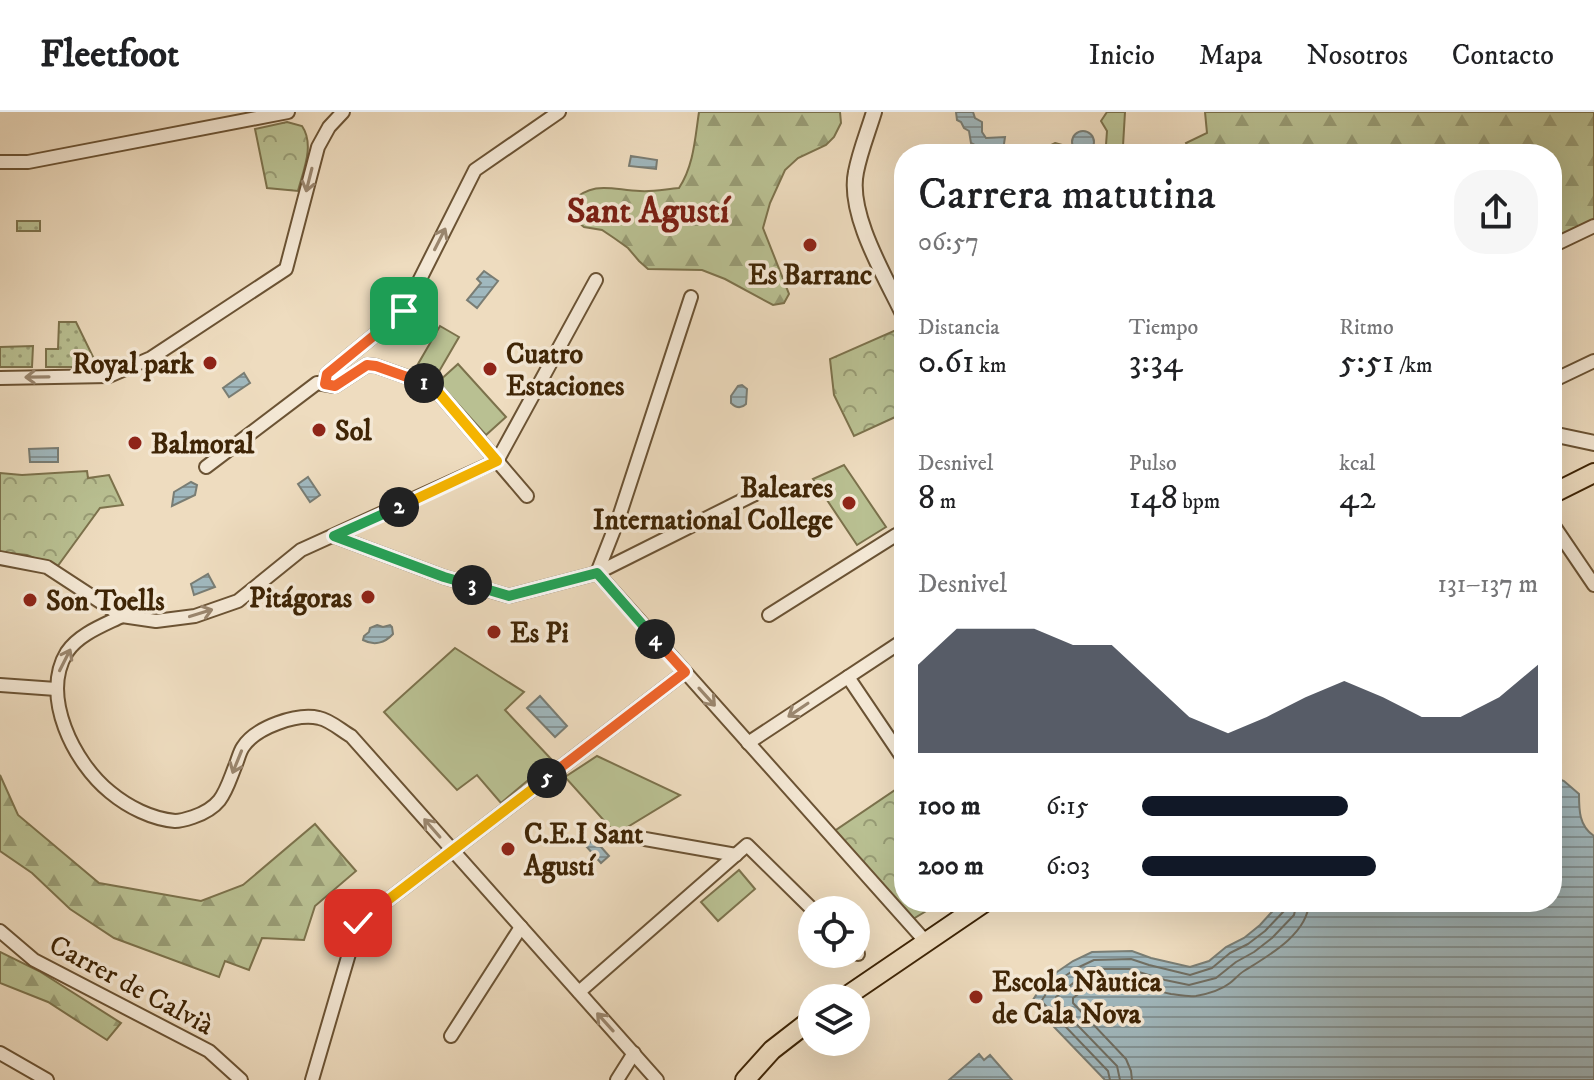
<!DOCTYPE html>
<html lang="es">
<head>
<meta charset="utf-8">
<style>
	body { margin:0; font-family:"IM FELL DW Pica",serif; background:#f6f6f6; color:#202124; height:100vh; display:flex; flex-direction:column; font-size:30px; white-space:nowrap }
	* { box-sizing:border-box; margin:0 }
	p { font-size:26px; color:#757577 }
	.icon { flex:none; width:44px; height:44px; fill:none; stroke:currentColor; stroke-width:2; stroke-linecap:round; stroke-linejoin:round }
	.map { position:relative; flex:1; overflow:hidden }
	.details { position:absolute; left:894px; top:32px; width:668px; height:768px; display:flex; flex-direction:column; background:#fff; border-radius:32px; box-shadow:0 8px 32px #0002 }
	.details>* { flex:none }
	.buttons { position:absolute; left:798px; top:784px; display:grid; gap:16px }
	.buttons a { display:grid; place-items:center; width:72px; height:72px; border-radius:50%; background:#fff; box-shadow:0 8px 32px #0002; font-size:40px }
	.pin { position:absolute; display:grid; place-items:center; width:68px; height:68px; color:#fff; margin:-34px; border-radius:16px; box-shadow:0 4px 12px #0006 }
	.km { position:absolute; width:40px; height:40px; margin:-20px; border-radius:50%; background:#222; color:#fff; font-size:22px; line-height:40px; text-align:center }
	.round { display:grid; place-items:center; flex:none; width:84px; height:84px; border-radius:32px; background:#f6f6f6 }
	.summary { display:flex; align-items:center; justify-content:space-between; height:136px; padding:0 24px }
	h1 { font-size:44px; font-weight:600; line-height:60px }
	.figures { display:grid; grid-template-columns:repeat(3,1fr); gap:12px; height:136px; padding:8px 24px }
	.figures div { display:grid; align-content:center }
	.figures b { font-size:34px; font-weight:600 }
	.figures small { font-size:22px; font-weight:400 }
	.figures p { font-size:22px }
	.chart { height:224px; padding:16px 24px }
	.chart p { display:flex; justify-content:space-between }
	.chart svg { width:100%; height:144px; margin-top:8px; fill:#111827; opacity:.7 }
	ul { padding:0 24px; list-style:none; font-size:26px }
	li { display:grid; grid-template-columns:128px 96px 1fr; align-items:center; height:60px }
	li i { height:20px; border-radius:10px; background:#111827 }
	header { display:flex; align-items:center; gap:48px; box-sizing:border-box; height:112px; padding:0 40px; background:#fff; border-bottom:2px solid #e0e0e0 }
	header strong { font-size:38px }
	nav { display:flex; gap:44px; margin-inline-start:auto; font-size:28px }
	.map>svg:first-child { display:block }
</style>
</head>
<body>
<header>
<strong>Fleetfoot</strong>
<nav><a>Inicio</a><a>Mapa</a><a>Nosotros</a><a>Contacto</a></nav>
</header>
<div class="map">
<svg width="1594" height="968" viewBox="0 0 1594 968">
	<defs>
		<pattern id="forest-firs" width="22" height="20" patternUnits="userSpaceOnUse" patternTransform="scale(2)"><rect width="22" height="20" fill="#b9c092"/><path d="M5 1l3.5 6h-7zM16 11l3.5 6h-7z" fill="#989c75"/></pattern>
		<pattern id="park-crowns" width="20" height="18" patternUnits="userSpaceOnUse" patternTransform="scale(2)"><rect width="20" height="18" fill="#b9c092"/><path d="M2 6a3 3 0 1 1 6 0M12 15a3 3 0 1 1 6 0" fill="none" stroke="#989c75"/></pattern>
		<pattern id="garden-dots" width="8" height="8" patternUnits="userSpaceOnUse" patternTransform="scale(2)"><rect width="8" height="8" fill="#b9c092"/><path d="M2 2h.1M6 6h.1" fill="none" stroke="#989c75" stroke-width="1.8" stroke-linecap="round"/></pattern>
		<pattern id="water-rules" width="6" height="5" patternUnits="userSpaceOnUse" patternTransform="scale(2)"><rect width="6" height="5" fill="#a0b8be"/><path d="M0 2.5h6" fill="none" stroke="#849598"/></pattern>
	</defs>
	<rect width="100%" height="100%" fill="#eedcbf"/>
	<filter id="stains"><feTurbulence type="fractalNoise" baseFrequency=".0025" numOctaves="4"/><feColorMatrix values="0 0 0 0 .2 0 0 0 0 .09 0 0 0 0 .02 0 0 0 .5 -.17"/></filter>
	<radialGradient id="worn" r=".72"><stop offset=".6" stop-color="#630" stop-opacity="0"/><stop offset="1" stop-color="#630" stop-opacity=".3"/></radialGradient>
	<g fill="#b9c092" stroke="#7c724c" stroke-width="2">
		<polygon points="1107,0 1125,0 1123,34 1106,33 1107,19 1101,9"/>
		<polygon points="1055,31 1070,35 1074,42 1033,42"/>
		<polygon points="440,214 459,225 437,263 418,252"/>
		<polygon points="458,252 506,305 486,323 438,270"/>
		<polygon points="844,353 886,415 857,433 813,367"/>
		<polygon points="455,536 524,580 505,598 552,648 501,691 477,663 457,678 384,600"/>
		<polygon points="597,644 680,683 616,722 565,665"/>
		<polygon points="739,758 755,777 718,809 701,790"/>
	</g>
	<g fill="url(#forest-firs)" stroke="#7c724c" stroke-width="2">
		<path d="M699 0H840L841 11 834 25 826 33 798 46 785 58 770 91 763 116 789 182 784 191 773 193 725 167 702 158 648 157 639 149 628 136 614 126 602 118 584 115 573 106 571 90C594 68 612 78 640 79 653 80 666 77 679 76 694 53 695 26 699 0Z"/>
		<polygon points="1205,0 1594,0 1594,107 1552,127 1552,42 1191,42 1186,31 1207,21"/>
		<polygon points="0,663 18,703 99,771 201,789 243,773 315,712 356,759 315,794 304,828 262,826 249,858 225,849 219,865 114,826 70,797 32,761 0,739"/>
		<polygon points="0,840 39,859 121,911 107,928 48,890 0,871"/>
	</g>
	<g fill="url(#park-crowns)" stroke="#7c724c" stroke-width="2">
		<path d="M287 10 302 14C315 33 303 59 298 79L267 76 255 17Z"/>
		<polygon points="896,218 904,237 904,301 854,324 834,283 830,247"/>
		<polygon points="87,359 88,366 109,363 123,393 100,396 57,455 27,443 0,440 0,361 22,363"/>
		<polygon points="904,672 904,790 941,790 913,807 833,720"/>
	</g>
	<g fill="url(#garden-dots)" stroke="#7c724c" stroke-width="2">
		<rect x="17" y="109" width="23" height="10"/>
		<polygon points="59,210 76,210 98,255 46,255 46,237 58,237"/>
		<polygon points="33,234 32,255 0,255 0,235"/>
	</g>
	<g fill="url(#water-rules)" stroke="#797d74" stroke-width="2">
		<polygon points="956,0 973,0 975,6 982,10 982,20 986,26 1005,25 1004,32 1000,38 982,37 971,31 969,19 964,16 961,10 957,8"/>
		<circle cx="1083" cy="30" r="11"/>
		<polygon points="631,44 657,48 656,57 629,54"/>
		<polygon points="484,159 498,169 477,196 467,188 481,171 477,167"/>
		<polygon points="244,261 250,271 229,285 223,276"/>
		<path d="M742 273 747 277 746 292C741 297 736 296 731 291V284L738 274Z"/>
		<polygon points="58,336 58,350 30,350 29,337"/>
		<polygon points="308,365 320,383 310,390 298,372"/>
		<polygon points="191,370 197,373 195,383 172,394 174,380"/>
		<polygon points="208,462 215,475 194,483 191,472"/>
		<path d="M377 513 383 515 390 513 392 515 393 522C385 531 374 534 363 528L364 524 369 520 370 516Z"/>
		<polygon points="540,584 567,614 555,625 527,596"/>
		<path d="M1552 664 1564 669 1579 682C1579 698 1579 714 1594 724V968H1105L1031 891 1042 874 1057 860 1073 849 1092 840 1132 839 1151 846 1190 855 1209 849 1226 835 1244 826 1260 813 1281 790H1552Z"/>
		<polygon points="594,727 609,744 601,751 586,734"/>
		<polygon points="979,942 984,948 990,943 1012,968 949,968"/>
	</g>
	<g fill="none" stroke-linecap="round" stroke-linejoin="round">
		<g stroke="#706e62" stroke-width="2">
			<polyline points="1110,968 1108,959 1043,891 1042,888 1048,879 1062,866 1077,856 1094,848 1131,847 1149,853 1190,863 1212,856 1230,841 1248,832 1265,819 1285,798 1287,790"/>
			<polyline points="1120,968 1117,954 1056,891 1056,885 1082,864 1097,857 1129,857 1165,868 1189,873 1216,866 1236,850 1254,840 1272,826 1294,803 1297,790"/>
			<path d="M1132 968 1131 959 1126 947 1073 891V886C1110 855 1131 874 1171 882 1179 883 1187 885 1196 884 1207 882 1221 878 1230 871 1235 867 1239 862 1244 859 1268 844 1308 822 1309 790"/>
		</g>
		<defs>
			<g id="minor">
				<polyline points="0,50 28,50 288,0"/>
				<polyline points="1552,134 1594,114"/>
				<polyline points="0,266 109,264 151,246 286,157 318,35 329,15 343,0"/>
				<polyline points="1552,269 1594,249"/>
				<polyline points="325,272 327,262 404,199 475,58 559,0"/>
				<polyline points="206,355 317,271 335,274 367,253 376,254 433,274 527,384"/>
				<polyline points="1552,411 1594,473"/>
				<polyline points="334,424 444,465 509,484 597,461 926,830"/>
				<polyline points="0,446 47,455 122,504 156,509 195,504 238,489 301,438 497,349 596,168"/>
				<polyline points="597,461 619,405 691,185"/>
				<polyline points="597,461 755,382"/>
				<polyline points="769,503 896,423"/>
				<path d="M122 504C104 513 79 522 67 540 40 584 74 651 110 680 128 695 152 707 175 709 181 709 187 707 193 705 224 694 225 679 236 652 238 647 240 639 243 635 256 615 297 601 319 606 330 608 342 619 351 624L657 968"/>
				<polyline points="848,565 904,648"/>
				<polyline points="0,573 56,577"/>
				<polyline points="748,631 904,528"/>
				<polyline points="628,724 736,743"/>
				<polyline points="0,819 34,848 209,939 241,968"/>
				<polyline points="856,840 858,842"/>
				<polyline points="579,880 747,733 813,798"/>
				<polyline points="451,924 521,815"/>
				<polyline points="0,941 47,968"/>
				<polyline points="312,968 358,811 685,560"/>
				<polyline points="617,968 634,941"/>
			</g>
			<g id="tertiary">
				<path d="M874 0C868 20 860 39 856 60 847 102 886 166 904 204"/>
				<polyline points="1552,322 1594,331"/>
			</g>
			<g id="primary">
				<polyline points="1552,382 1594,361"/>
				<polyline points="844,886 985,790"/>
				<polyline points="745,968 772,938 812,907"/>
			</g>
		</defs>
		<use href="#minor" stroke="#6b5334" stroke-width="16"/>
		<use href="#tertiary" stroke="#6b5334" stroke-width="18"/>
		<use href="#primary" stroke="#3f2506" stroke-width="22"/>
		<use href="#minor" stroke="#f4e8d5" stroke-width="12"/>
		<use href="#tertiary" stroke="#f4e8d5" stroke-width="14"/>
		<use href="#primary" stroke="#eedcbf" stroke-width="18"/>
	</g>
	<defs><path id="oneway-shaft" d="M-6 0H5M1.5-3L5.5 0L1.5 3" fill="none" stroke-width="1.6" stroke-linecap="round" stroke-linejoin="round" transform="scale(2)"/></defs>
	<g stroke="#9a866e">
		<use href="#oneway-shaft" transform="translate(309 68) rotate(104)"/>
		<use href="#oneway-shaft" transform="translate(440 127) rotate(-63)"/>
		<use href="#oneway-shaft" transform="translate(37 265) rotate(179)"/>
		<use href="#oneway-shaft" transform="translate(201 501) rotate(-17)"/>
		<use href="#oneway-shaft" transform="translate(65 548) rotate(-63)"/>
		<use href="#oneway-shaft" transform="translate(707 585) rotate(48)"/>
		<use href="#oneway-shaft" transform="translate(798 598) rotate(146)"/>
		<use href="#oneway-shaft" transform="translate(237 650) rotate(112)"/>
		<use href="#oneway-shaft" transform="translate(432 716) rotate(-131)"/>
		<use href="#oneway-shaft" transform="translate(605 910) rotate(-132)"/>
	</g>
	<g fill="none" stroke-linecap="round" stroke-linejoin="round">
		<defs>
			<polyline id="split-1" points="404,199 327,262 325,272 335,274 367,253 376,254 424,271"/>
			<polyline id="split-2" points="399,395 497,349 433,274 424,271"/>
			<polyline id="split-3" points="399,395 334,424 444,465 472,473"/>
			<polyline id="split-4" points="472,473 509,484 597,461 655,527"/>
			<polyline id="split-5" points="547,666 685,560 655,527"/>
			<polyline id="split-6" points="358,811 547,666"/>
		</defs>
		<use href="#split-1" stroke="#fff" stroke-width="16"/>
		<use href="#split-2" stroke="#fff" stroke-width="16"/>
		<use href="#split-3" stroke="#fff" stroke-width="16"/>
		<use href="#split-4" stroke="#fff" stroke-width="16"/>
		<use href="#split-5" stroke="#fff" stroke-width="16"/>
		<use href="#split-6" stroke="#fff" stroke-width="16"/>
		<use href="#split-1" stroke="#f0652b" stroke-width="10"/>
		<use href="#split-2" stroke="#f5b400" stroke-width="10"/>
		<use href="#split-3" stroke="#22a559" stroke-width="10"/>
		<use href="#split-4" stroke="#22a559" stroke-width="10"/>
		<use href="#split-5" stroke="#f0652b" stroke-width="10"/>
		<use href="#split-6" stroke="#f5b400" stroke-width="10"/>
	</g>
	<g fill="#8f2418" stroke="#f4e8d5" stroke-width="3">
		<circle cx="810" cy="133" r="8"/>
		<circle cx="210" cy="251" r="8"/>
		<circle cx="490" cy="257" r="8"/>
		<circle cx="319" cy="318" r="8"/>
		<circle cx="135" cy="331" r="8"/>
		<circle cx="849" cy="391" r="8"/>
		<circle cx="368" cy="485" r="8"/>
		<circle cx="30" cy="488" r="8"/>
		<circle cx="494" cy="520" r="8"/>
		<circle cx="508" cy="737" r="8"/>
		<circle cx="976" cy="885" r="8"/>
	</g>
	<g text-anchor="middle" stroke-width="7" stroke-linejoin="round" paint-order="stroke">
		<g font-size="28" font-weight="bold" fill="#3f2506" stroke="#f4e8d5" text-anchor="start">
			<text x="810" y="172" text-anchor="middle">Es Barranc</text>
			<text x="506" y="251">Cuatro<tspan x="506" dy="32">Estaciones</tspan></text>
			<text x="194" y="261" text-anchor="end">Royal park</text>
			<text x="335" y="328">Sol</text>
			<text x="151" y="341">Balmoral</text>
			<text x="833" y="385" text-anchor="end">Baleares<tspan x="833" dy="32">International College</tspan></text>
			<text x="352" y="495" text-anchor="end">Pitágoras</text>
			<text x="46" y="498">Son Toells</text>
			<text x="510" y="530">Es Pi</text>
			<text x="524" y="731">C.E.I Sant<tspan x="524" dy="32">Agustí</tspan></text>
			<text x="992" y="879">Escola Nàutica<tspan x="992" dy="32">de Cala Nova</tspan></text>
		</g>
		<g font-size="28" fill="#3f2506" stroke="#f4e8d5">
			<text transform="translate(132 872) rotate(28)" y="10">Carrer de Calvià</text>
		</g>
		<g font-size="36" font-weight="bold" fill="#7a1f14" stroke="#f4e8d5">
			<text x="648" y="110">Sant Agustí</text>
		</g>
	</g>
	<rect width="100%" height="100%" filter="url(#stains)"/>
	<rect width="100%" height="100%" fill="url(#worn)"/>
</svg>
<div class="buttons">
<a><svg class="icon" aria-label="locate" viewBox="0 0 24 24"><circle cx="12" cy="12" r="6"/><path d="M12 2v4M12 18v4M2 12h4M18 12h4"/></svg></a>
<a><svg class="icon" aria-label="layers" viewBox="0 0 24 24"><path d="M12 4l9 5-9 5-9-5zM3 14l9 5 9-5"/></svg></a>
</div>
<div class="pin" style="left:404px;top:199px;background:#1e9e55"><svg class="icon" aria-label="arrive" viewBox="0 0 24 24"><path d="M6 21V4h12l-3 4 3 4H6"/></svg></div>
<div class="pin" style="left:358px;top:811px;background:#d93025"><svg class="icon" aria-label="check" viewBox="0 0 24 24"><path d="M5 12l5 5 9-10"/></svg></div>
<b class="km" style="left:424px;top:271px">1</b>
<b class="km" style="left:399px;top:395px">2</b>
<b class="km" style="left:472px;top:473px">3</b>
<b class="km" style="left:655px;top:527px">4</b>
<b class="km" style="left:547px;top:666px">5</b>
<section class="details">
<div class="summary"><div><h1>Carrera matutina</h1><p>06:57</p></div><a class="round"><svg class="icon" aria-label="share" viewBox="0 0 24 24"><path d="M12 15V3M7 8l5-5 5 5M5 13v7h14v-7"/></svg></a></div>
<div class="figures">
<div><p>Distancia</p><b>0.61<small> km</small></b></div>
<div><p>Tiempo</p><b>3:34</b></div>
<div><p>Ritmo</p><b>5:51<small> /km</small></b></div>
</div>
<div class="figures">
<div><p>Desnivel</p><b>8<small> m</small></b></div>
<div><p>Pulso</p><b>148<small> bpm</small></b></div>
<div><p>kcal</p><b>42</b></div>
</div>
<div class="chart"><p><span>Desnivel</span>131–137 m</p>
<svg viewBox="0 0 160 44" preserveAspectRatio="none"><path d="M0 44V17L10 6L20 6L30 6L40 11L50 11L60 22L70 33L80 38L90 33L100 27L110 22L120 27L130 33L140 33L150 27L160 17V44z"/></svg>
</div>
<ul>
<li><b>100 m</b>6:15<i style="width:52%"></i></li>
<li><b>200 m</b>6:03<i style="width:59%"></i></li>
</ul>
</section>
</div>
</body>
</html>
